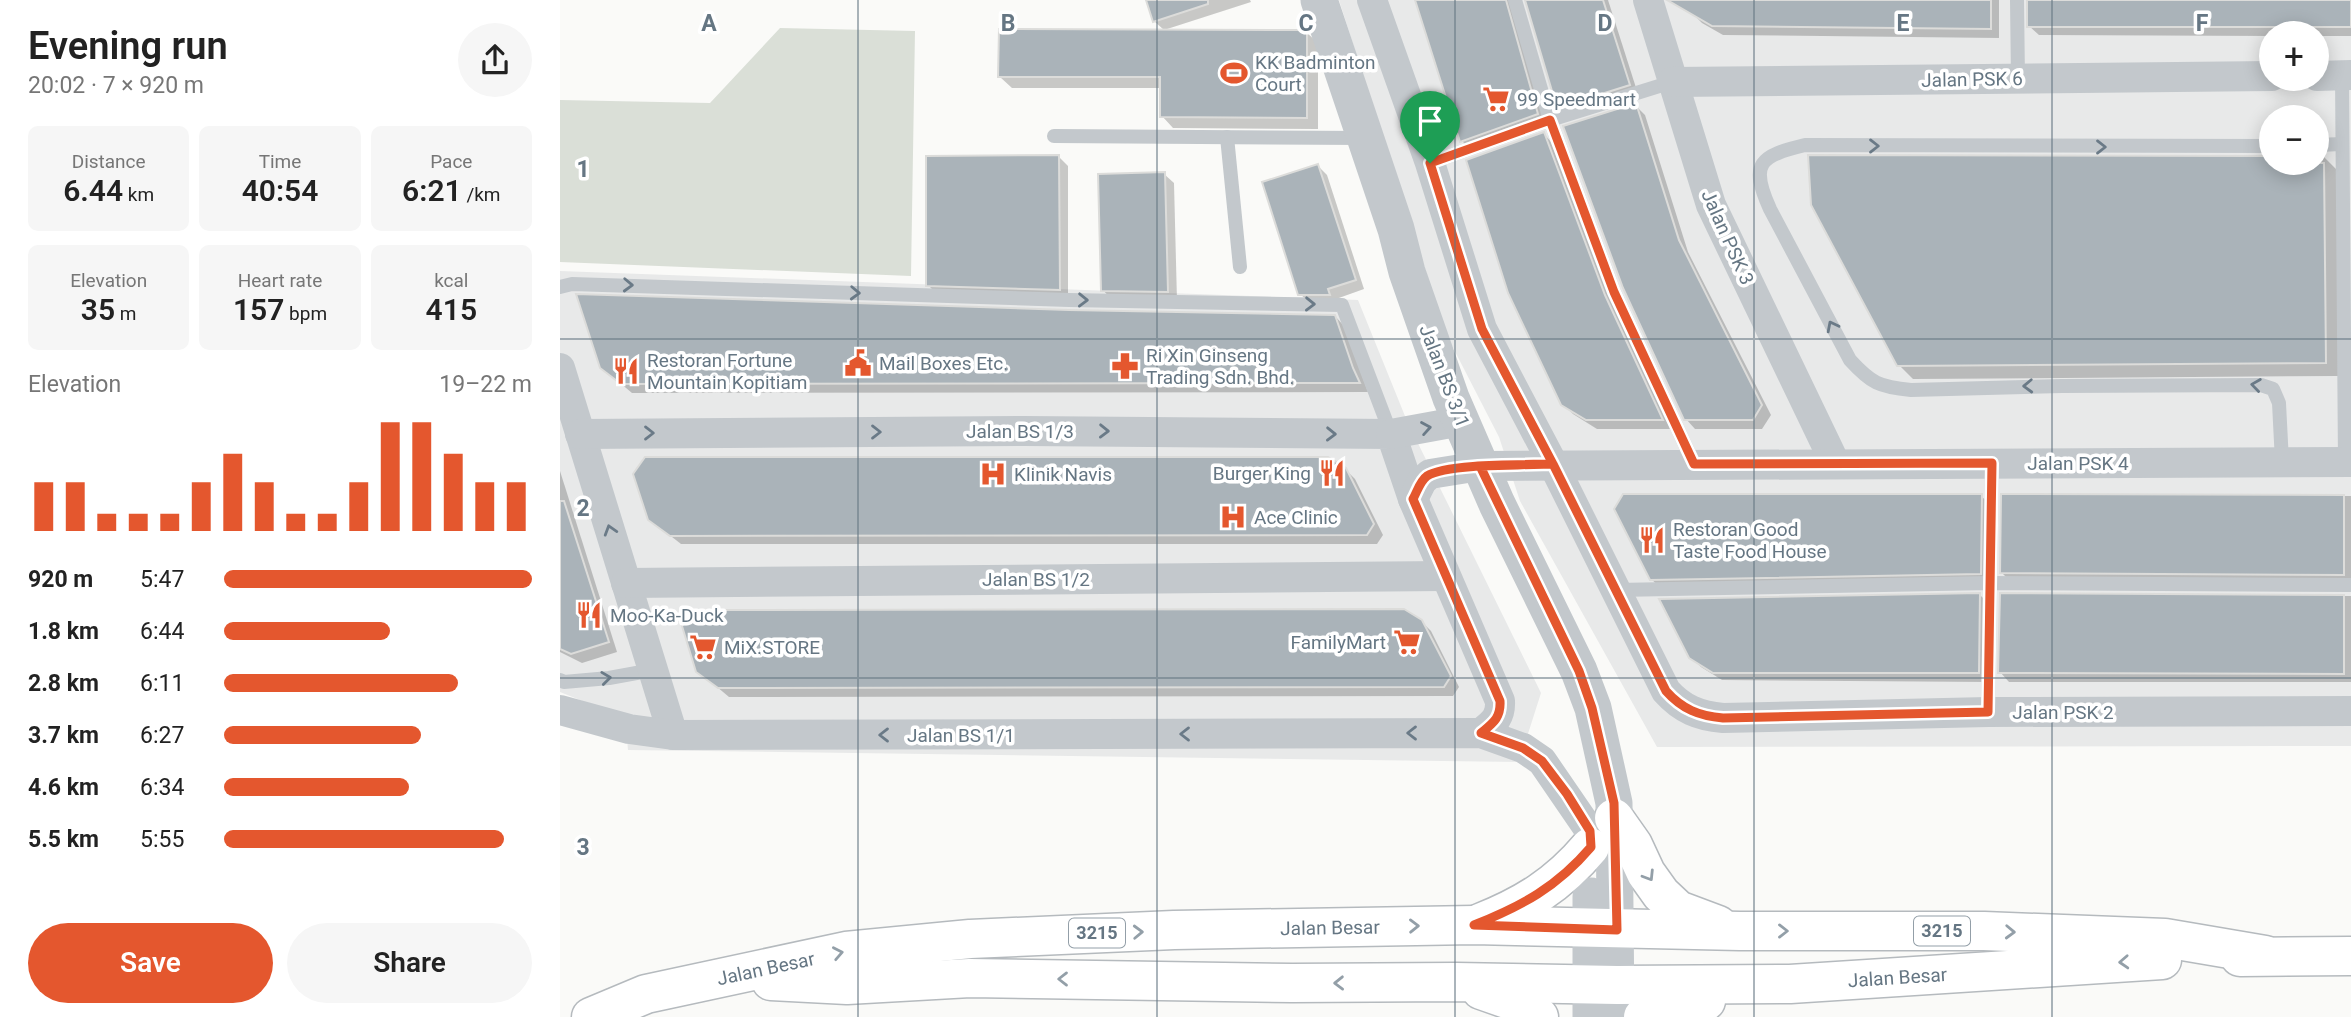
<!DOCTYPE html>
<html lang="en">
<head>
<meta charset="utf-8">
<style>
	body { margin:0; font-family:Roboto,sans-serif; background:#f6f6f6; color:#222; height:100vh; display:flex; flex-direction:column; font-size:26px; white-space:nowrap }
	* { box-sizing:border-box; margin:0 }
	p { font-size:23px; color:#767676 }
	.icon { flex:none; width:38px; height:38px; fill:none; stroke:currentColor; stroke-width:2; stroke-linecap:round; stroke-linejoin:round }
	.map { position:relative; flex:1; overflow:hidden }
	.drawer { display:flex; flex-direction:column; background:#fff; width:560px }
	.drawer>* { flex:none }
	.controls { position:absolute; left:1699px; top:21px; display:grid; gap:14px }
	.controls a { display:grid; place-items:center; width:70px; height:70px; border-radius:50%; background:#fff; box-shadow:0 4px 18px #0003; font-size:35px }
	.pin { position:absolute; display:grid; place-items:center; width:60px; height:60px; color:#fff; margin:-72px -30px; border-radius:50% 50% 50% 0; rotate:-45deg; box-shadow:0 0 7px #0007 }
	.pin .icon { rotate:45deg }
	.round { display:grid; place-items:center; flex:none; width:74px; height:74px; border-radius:37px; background:#f6f6f6 }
	.head { display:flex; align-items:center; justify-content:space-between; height:119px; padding:0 28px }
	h1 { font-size:38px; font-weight:600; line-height:52px }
	.metrics { display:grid; grid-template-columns:repeat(3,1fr); gap:10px; height:119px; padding:7px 28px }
	.metrics div { display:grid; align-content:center; border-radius:10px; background:#f6f6f6; text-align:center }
	.metrics b { font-size:30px; font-weight:600 }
	.metrics small { font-size:19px; font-weight:400 }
	.metrics p { font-size:19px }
	.chart { height:196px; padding:14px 28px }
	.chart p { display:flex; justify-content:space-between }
	.chart svg { width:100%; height:126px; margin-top:7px; stroke:#e4572e; stroke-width:6 }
	.action { display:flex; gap:14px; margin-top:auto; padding:14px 28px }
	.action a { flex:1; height:80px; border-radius:42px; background:#e4572e; color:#fff; font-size:28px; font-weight:600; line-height:80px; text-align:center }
	.action a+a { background:#f6f6f6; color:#222 }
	ul { padding:0 28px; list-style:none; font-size:23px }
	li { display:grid; grid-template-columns:112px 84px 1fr; align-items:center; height:52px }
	li i { height:18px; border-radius:9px; background:#e4572e }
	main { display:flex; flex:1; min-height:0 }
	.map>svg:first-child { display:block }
</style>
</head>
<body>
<main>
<section class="drawer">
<div class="head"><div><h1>Evening run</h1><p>20:02 · 7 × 920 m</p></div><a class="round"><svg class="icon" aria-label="share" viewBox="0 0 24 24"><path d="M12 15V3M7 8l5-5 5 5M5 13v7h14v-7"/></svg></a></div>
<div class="metrics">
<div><p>Distance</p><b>6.44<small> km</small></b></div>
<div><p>Time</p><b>40:54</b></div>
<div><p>Pace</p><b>6:21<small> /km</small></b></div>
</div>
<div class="metrics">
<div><p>Elevation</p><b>35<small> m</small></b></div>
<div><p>Heart rate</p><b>157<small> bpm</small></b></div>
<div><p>kcal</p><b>415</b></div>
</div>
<div class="chart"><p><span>Elevation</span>19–22 m</p>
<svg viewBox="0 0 160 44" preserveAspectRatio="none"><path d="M5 44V27M15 44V27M25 44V38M35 44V38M45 44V38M55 44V27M65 44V17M75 44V27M85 44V38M95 44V38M105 44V27M115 44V6M125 44V6M135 44V17M145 44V27M155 44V27"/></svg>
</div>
<ul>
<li><b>920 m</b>5:47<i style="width:100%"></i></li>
<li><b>1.8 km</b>6:44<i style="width:54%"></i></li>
<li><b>2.8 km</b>6:11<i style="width:76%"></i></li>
<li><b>3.7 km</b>6:27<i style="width:64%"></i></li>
<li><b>4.6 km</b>6:34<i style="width:60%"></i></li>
<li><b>5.5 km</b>5:55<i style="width:91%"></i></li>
</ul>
<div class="action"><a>Save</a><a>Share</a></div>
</section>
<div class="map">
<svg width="1791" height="1017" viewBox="0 0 1791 1017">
	<rect width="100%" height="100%" fill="#fafaf8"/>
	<g fill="#e8e9e9" fill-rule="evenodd">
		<path d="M779 0H1791V746L1097 747 960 501 939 437 886 334ZM1712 33H1757V79H1712ZM1712 117H1757V163H1712Z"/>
		<polygon points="0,271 798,300 847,421 981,693 959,762 68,750 65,718 0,692"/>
	</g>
	<polygon fill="#dadfd7" points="220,28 355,31 351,276 0,262 0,100 150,103"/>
	<g fill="#0003">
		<polygon points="588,0 690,0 691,2 604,30 594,21"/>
		<polygon points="857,0 961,0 987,123 911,150 902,141"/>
		<polygon points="967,0 1048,0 1078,94 1007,116 998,107"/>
		<polygon points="1128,0 1439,0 1439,38 1163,35 1142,23 1132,13"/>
		<polygon points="1469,0 1791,0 1791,36 1757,36 1757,33 1712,33 1712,36 1479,35 1469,26"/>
		<polygon points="746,32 758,43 758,129 613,128 602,116 602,88 452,88 440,77"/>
		<polygon points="1075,105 1085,115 1128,252 1211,415 1202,429 1135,429 1126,419"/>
		<polygon points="984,134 993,144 1111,429 1037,429 1013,414 1003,404"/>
		<polygon points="1757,156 1763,156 1777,170 1779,376 1353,379 1339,365 1712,163 1757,163"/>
		<polygon points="499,157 508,166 508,299 377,294 368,285"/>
		<polygon points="758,166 767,175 804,289 776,299 750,303 740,294"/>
		<polygon points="604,174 614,183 617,301 552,300 543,290"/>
		<polygon points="509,311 775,316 784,326 808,392 72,393 41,367"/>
		<polygon points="785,469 795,479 823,535 817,544 121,544 89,519"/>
		<polygon points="0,471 57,652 22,663 0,652"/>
		<polygon points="1421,496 1431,505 1429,582 1101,588 1091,579"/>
		<polygon points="1443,496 1791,496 1791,584 1451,582 1442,573"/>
		<polygon points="1441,594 1791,596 1791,682 1449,682 1440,672"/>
		<polygon points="1420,595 1429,604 1428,682 1162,680 1141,667 1131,657"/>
		<polygon points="861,621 871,631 899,687 893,696 169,697 138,671"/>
	</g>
	<g fill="#aab3b9" stroke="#dcdcda" stroke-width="2">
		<polygon points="586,0 648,0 648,4 593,22"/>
		<polygon points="855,0 946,0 978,114 900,142"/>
		<polygon points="965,0 1043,0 1070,85 997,108"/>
		<polygon points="1107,0 1431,0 1431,29 1152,26"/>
		<rect x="1467" y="0" width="324" height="27"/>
		<polygon points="439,29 747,30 747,118 600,117 600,77 438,77"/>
		<polygon points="1076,103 1119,240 1202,405 1193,420 1124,420 1063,288 1003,126"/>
		<polygon points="984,132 1045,295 1103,420 1026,420 1001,405 948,293 906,160"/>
		<polygon points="499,155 500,290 366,286 366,156"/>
		<polygon points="1248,155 1712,156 1712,163 1764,163 1766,363 1337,366 1251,205"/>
		<polygon points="758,164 796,280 768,289 770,295 738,295 702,182"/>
		<polygon points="605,172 608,292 541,291 538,174"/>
		<polygon points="16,294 509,310 775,315 793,368 800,383 61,384 40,368"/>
		<polygon points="85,457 768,457 786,468 814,524 807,535 110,536 88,520 73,474"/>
		<polygon points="1063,494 1422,494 1421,574 1090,580 1054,509"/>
		<polygon points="1441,494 1784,495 1784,575 1440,573"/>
		<polygon points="0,501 4,501 49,642 11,654 0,649"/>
		<polygon points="1420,593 1419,673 1153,673 1129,658 1099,599"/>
		<polygon points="1440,593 1784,595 1784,674 1438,673"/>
		<polygon points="844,609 862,620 891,676 884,687 158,688 136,672 122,626 133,610"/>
	</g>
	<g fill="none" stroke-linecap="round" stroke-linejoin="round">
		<defs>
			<g id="primary">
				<polyline points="1054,818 1073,845 1086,873 1101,894 1118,910 1158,925"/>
				<path d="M920 923C965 905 998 885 1030 847"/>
				<polyline points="1680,957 1791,956"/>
				<path id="s1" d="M211 981 287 985 410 978 732 983 896 982 1057 985 1230 984 1602 960"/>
				<polyline points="921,990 961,1004 979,1017"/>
				<path id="s2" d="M31 1017 86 994 286 951 410 939 614 930 914 925 1180 931H1424L1605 938 1705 955"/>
				<polyline points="1083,1017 1093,1012 1146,1001"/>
			</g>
		</defs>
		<use href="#primary" stroke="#b5babe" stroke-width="41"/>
		<g stroke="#c3c8cc" stroke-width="14">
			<polyline points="955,0 990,120 1054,292 1134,464"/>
			<polyline points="1457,0 1458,79"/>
			<polyline points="1782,76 1785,462"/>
			<polyline points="494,136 804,138"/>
			<polyline points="667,137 680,267"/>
			<polyline points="1757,145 1782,144"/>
			<path d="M1712 146 1245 145C1200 156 1189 163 1210 209L1290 360C1311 383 1319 387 1351 390L1502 386 1701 385 1713 389 1719 403 1722 462"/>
			<polyline points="870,163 990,120 1112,82"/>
			<polyline points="0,287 12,284 509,300 782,305 831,434"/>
			<polyline points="1056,590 1430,583 1791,585"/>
			<polyline points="0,680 4,682 49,678 93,670"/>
			<polyline points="1428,712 1432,463"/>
		</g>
		<g stroke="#c3c8cc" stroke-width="30">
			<path d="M812 0 870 163 922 329 993 464 1106 691C1122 709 1139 716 1163 718L1428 712 1791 711"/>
			<polyline points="1088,0 1151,205 1275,463"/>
			<polyline points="1757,76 1791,75"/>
			<polyline points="1112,82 1712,76"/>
			<polyline points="0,368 113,735"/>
			<path d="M20 434 465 431 831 434 853 499 940 701C941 718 933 723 921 733"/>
			<polyline points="831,434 902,421"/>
			<polyline points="853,499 862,481 870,474 920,466 1791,462"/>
			<polyline points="66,583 885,576"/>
			<polyline points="0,710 69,729 113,735 921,733 963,748 982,761 1030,831"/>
		</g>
		<g stroke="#c3c8cc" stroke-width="37">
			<polyline points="759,0 836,229 847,272 891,398 937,504 1019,671 1033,708 1054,803 1056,1017"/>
			<polyline points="1031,896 1031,1016"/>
		</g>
		<use href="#primary" stroke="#fff" stroke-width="38"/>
	</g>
	<defs><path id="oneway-chevron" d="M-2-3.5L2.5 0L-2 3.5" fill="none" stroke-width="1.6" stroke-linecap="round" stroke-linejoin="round" transform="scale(1.75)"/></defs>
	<g stroke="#6a7a87">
		<use href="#oneway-chevron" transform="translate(1314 146)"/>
		<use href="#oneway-chevron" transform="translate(1541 147)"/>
		<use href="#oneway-chevron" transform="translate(68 285) rotate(2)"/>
		<use href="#oneway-chevron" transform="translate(295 293) rotate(2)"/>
		<use href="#oneway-chevron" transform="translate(523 300) rotate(1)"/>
		<use href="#oneway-chevron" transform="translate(750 304) rotate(1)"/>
		<use href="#oneway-chevron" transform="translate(1272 326) rotate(-117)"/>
		<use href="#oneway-chevron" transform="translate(1696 385) rotate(-172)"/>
		<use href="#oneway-chevron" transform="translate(1468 386) rotate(178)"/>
		<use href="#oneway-chevron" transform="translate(866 428) rotate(-10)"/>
		<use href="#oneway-chevron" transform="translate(544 431) rotate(1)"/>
		<use href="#oneway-chevron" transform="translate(316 432)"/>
		<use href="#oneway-chevron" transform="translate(89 433)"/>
		<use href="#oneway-chevron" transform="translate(771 434) rotate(1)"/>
		<use href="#oneway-chevron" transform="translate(50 530) rotate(-107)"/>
		<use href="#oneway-chevron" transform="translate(46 678) rotate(-7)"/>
		<use href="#oneway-chevron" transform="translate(852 733) rotate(180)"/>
		<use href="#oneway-chevron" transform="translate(625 734) rotate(180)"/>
		<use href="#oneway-chevron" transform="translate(324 735) rotate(180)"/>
	</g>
	<g stroke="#939fa8">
		<use href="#oneway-chevron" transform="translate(1089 876) rotate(58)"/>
		<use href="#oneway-chevron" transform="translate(854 926) rotate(-1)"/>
		<use href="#oneway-chevron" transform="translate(1223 931)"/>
		<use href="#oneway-chevron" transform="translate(578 932) rotate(-2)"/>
		<use href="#oneway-chevron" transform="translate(1450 932) rotate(2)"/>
		<use href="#oneway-chevron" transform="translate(278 953) rotate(-11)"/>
		<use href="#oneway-chevron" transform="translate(1564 962) rotate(177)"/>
		<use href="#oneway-chevron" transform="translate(503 979) rotate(-180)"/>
		<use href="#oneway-chevron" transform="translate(779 983) rotate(179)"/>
	</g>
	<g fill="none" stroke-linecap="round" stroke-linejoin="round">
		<defs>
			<path id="route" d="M870 163 922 329 993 464C968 465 886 463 867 476 860 481 857 492 853 499L940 701C941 718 933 723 921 733L963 748 982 761 1007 794 1030 831 1031 847C997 887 962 906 914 925L1057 930 1054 803 1032 708 1019 671 920 466 993 464 1106 691C1122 709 1139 716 1163 718L1428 712 1432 463 1134 464 1054 292 990 120 870 163"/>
		</defs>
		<use href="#route" stroke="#fff" stroke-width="14"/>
		<use href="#route" stroke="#e4572e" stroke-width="9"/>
	</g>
	<path fill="none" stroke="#657683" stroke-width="2" stroke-opacity="0.55" d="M298 0V1017M597 0V1017M895 0V1017M1194 0V1017M1492 0V1017M0 339H1791M0 678H1791"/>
	<defs>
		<symbol id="stadium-bare" viewBox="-9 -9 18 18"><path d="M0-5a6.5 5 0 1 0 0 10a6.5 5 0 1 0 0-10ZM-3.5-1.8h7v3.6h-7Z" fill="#e4572e" stroke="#fff" stroke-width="2.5" paint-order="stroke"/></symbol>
		<symbol id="supermarket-bare" viewBox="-9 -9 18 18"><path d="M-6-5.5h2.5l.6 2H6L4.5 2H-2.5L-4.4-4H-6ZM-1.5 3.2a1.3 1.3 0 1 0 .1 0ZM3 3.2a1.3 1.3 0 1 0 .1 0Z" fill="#e4572e" stroke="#fff" stroke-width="2.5" paint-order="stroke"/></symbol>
		<symbol id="civic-bare" viewBox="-9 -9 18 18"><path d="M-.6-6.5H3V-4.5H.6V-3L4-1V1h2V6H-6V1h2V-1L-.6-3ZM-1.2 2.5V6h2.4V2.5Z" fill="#e4572e" stroke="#fff" stroke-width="2.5" paint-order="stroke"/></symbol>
		<symbol id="pharmacy-bare" viewBox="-9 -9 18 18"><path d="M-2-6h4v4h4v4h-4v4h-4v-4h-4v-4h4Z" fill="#e4572e" stroke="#fff" stroke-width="2.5" paint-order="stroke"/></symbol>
		<symbol id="restaurant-bare" viewBox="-9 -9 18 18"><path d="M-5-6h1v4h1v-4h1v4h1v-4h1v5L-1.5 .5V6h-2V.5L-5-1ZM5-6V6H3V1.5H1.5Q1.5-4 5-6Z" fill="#e4572e" stroke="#fff" stroke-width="2.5" paint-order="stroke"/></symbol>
		<symbol id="hospital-bare" viewBox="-9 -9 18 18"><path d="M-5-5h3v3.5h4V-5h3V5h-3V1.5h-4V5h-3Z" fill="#e4572e" stroke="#fff" stroke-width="2.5" paint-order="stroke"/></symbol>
	</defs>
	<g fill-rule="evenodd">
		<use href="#stadium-bare" x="655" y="54" width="38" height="38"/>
		<use href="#supermarket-bare" x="917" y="80" width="38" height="38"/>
		<use href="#civic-bare" x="279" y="344" width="38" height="38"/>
		<use href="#pharmacy-bare" x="546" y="347" width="38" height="38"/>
		<use href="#restaurant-bare" x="47" y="352" width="38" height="38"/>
		<use href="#restaurant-bare" x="753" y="454" width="38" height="38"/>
		<use href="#hospital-bare" x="414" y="455" width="38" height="38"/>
		<use href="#hospital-bare" x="654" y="498" width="38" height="38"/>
		<use href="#restaurant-bare" x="1073" y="521" width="38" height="38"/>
		<use href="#restaurant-bare" x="10" y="596" width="38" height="38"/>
		<use href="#supermarket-bare" x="828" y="623" width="38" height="38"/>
		<use href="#supermarket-bare" x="124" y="628" width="38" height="38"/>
	</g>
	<g text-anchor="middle" stroke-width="7" stroke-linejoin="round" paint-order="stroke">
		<g fill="#fff" stroke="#939fa8" stroke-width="2">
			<rect x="1354" y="916.5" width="56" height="29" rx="5"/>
			<rect x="509" y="918.5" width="56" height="29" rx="5"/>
		</g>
		<g font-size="18" font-weight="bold" fill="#657683">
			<text x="1382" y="937">3215</text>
			<text x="537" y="939">3215</text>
		</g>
		<g font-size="19" fill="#657683" stroke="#fff" text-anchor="start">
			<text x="695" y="69">KK Badminton<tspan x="695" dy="22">Court</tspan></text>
			<text x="957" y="106">99 Speedmart</text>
			<text x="586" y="362">Ri Xin Ginseng<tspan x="586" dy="22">Trading Sdn. Bhd.</tspan></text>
			<text x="87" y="367">Restoran Fortune<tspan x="87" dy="22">Mountain Kopitiam</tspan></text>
			<text x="319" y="370">Mail Boxes Etc.</text>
			<text x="751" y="480" text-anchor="end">Burger King</text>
			<text x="454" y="481">Klinik Navis</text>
			<text x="694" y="524">Ace Clinic</text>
			<text x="1113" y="536">Restoran Good<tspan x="1113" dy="22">Taste Food House</tspan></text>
			<text x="50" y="622">Moo-Ka-Duck</text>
			<text x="826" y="649" text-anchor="end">FamilyMart</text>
			<text x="164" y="654">MiX.STORE</text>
		</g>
		<g font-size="19" fill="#657683" stroke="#fff">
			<text transform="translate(1412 79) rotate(-1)" y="7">Jalan PSK 6</text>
			<text transform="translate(1168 237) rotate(66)" y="7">Jalan PSK 3</text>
			<text transform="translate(885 376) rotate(69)" y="7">Jalan BS 3/1</text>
			<text x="460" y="438">Jalan BS 1/3</text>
			<text x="1518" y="470">Jalan PSK 4</text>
			<text x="476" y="586">Jalan BS 1/2</text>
			<text x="1503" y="719">Jalan PSK 2</text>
			<text x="401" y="742">Jalan BS 1/1</text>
			<text dy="7" stroke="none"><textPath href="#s2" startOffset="749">Jalan Besar</textPath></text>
			<text dy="7" stroke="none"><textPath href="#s2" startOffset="182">Jalan Besar</textPath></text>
			<text dy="7" stroke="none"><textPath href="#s1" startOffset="1127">Jalan Besar</textPath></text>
		</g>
	</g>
	<g font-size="23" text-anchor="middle" font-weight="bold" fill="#657683" stroke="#fff" stroke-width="7" stroke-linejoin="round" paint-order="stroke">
		<text x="149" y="31">A</text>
		<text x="448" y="31">B</text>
		<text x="746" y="31">C</text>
		<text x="1045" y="31">D</text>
		<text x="1343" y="31">E</text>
		<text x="1642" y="31">F</text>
		<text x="23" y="177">1</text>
		<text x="23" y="516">2</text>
		<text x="23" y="855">3</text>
	</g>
</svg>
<div class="controls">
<a>+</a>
<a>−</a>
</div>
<div class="pin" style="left:870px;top:163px;background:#1e9e55"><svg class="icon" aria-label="arrive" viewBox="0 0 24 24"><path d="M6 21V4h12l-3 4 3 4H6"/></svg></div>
</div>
</main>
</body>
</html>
